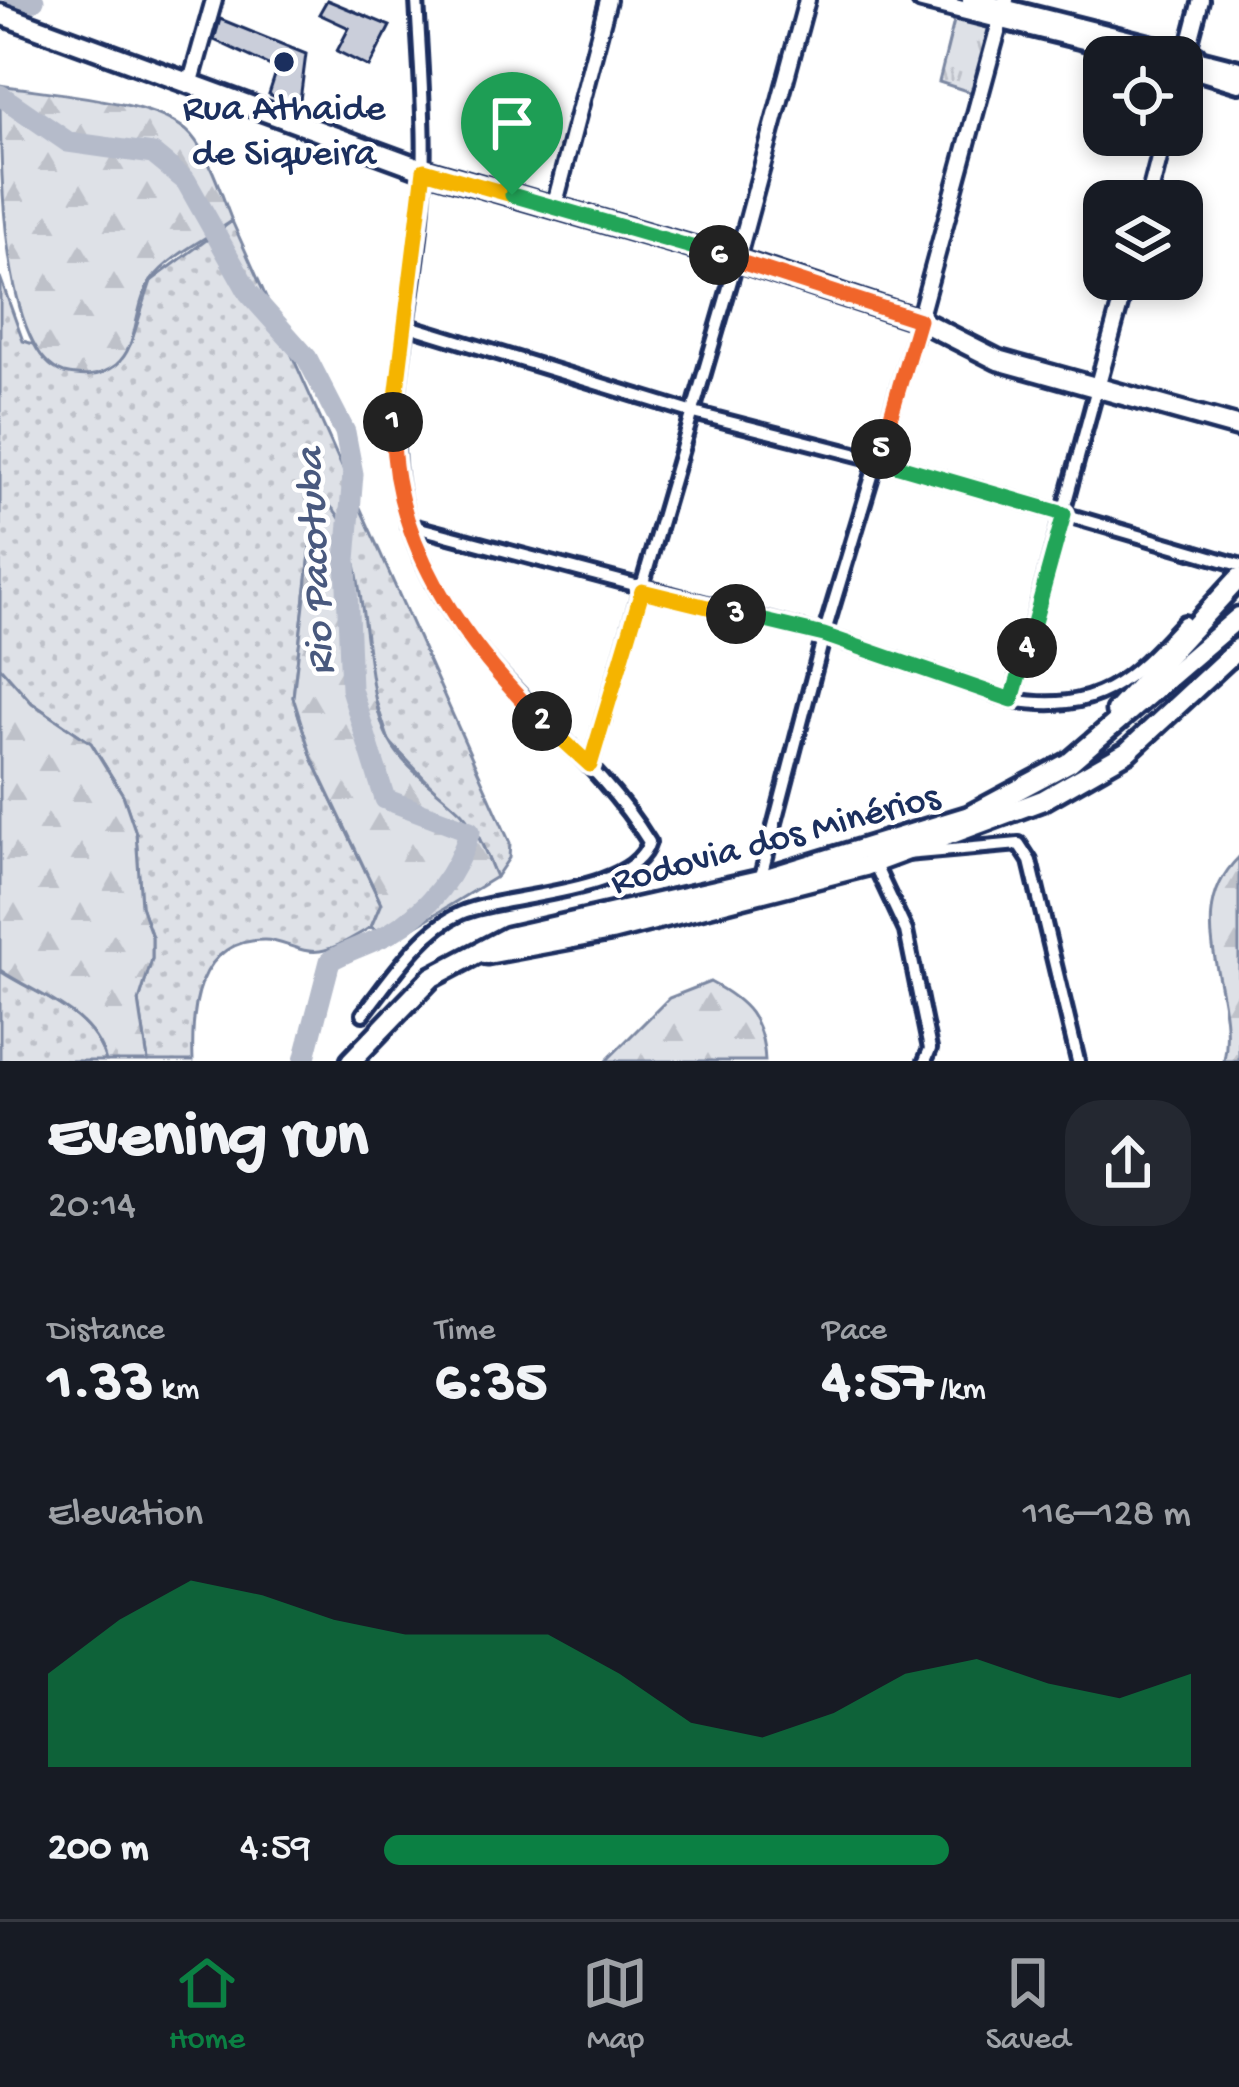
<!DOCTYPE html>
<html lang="en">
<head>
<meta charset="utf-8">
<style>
	body { margin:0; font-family:"Gochi Hand",sans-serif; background:#242831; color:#f1f3f6; height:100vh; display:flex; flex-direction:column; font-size:45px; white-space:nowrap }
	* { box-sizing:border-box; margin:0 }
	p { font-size:39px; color:#9ea1a6 }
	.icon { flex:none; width:66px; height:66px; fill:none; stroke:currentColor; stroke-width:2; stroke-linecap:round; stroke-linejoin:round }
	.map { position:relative; height:1061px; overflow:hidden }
	.details { display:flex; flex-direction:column; background:#171b24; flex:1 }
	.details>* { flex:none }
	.fabs { position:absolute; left:1083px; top:36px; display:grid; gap:24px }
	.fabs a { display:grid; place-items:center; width:120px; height:120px; border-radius:24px; background:#171b24; box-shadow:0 6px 18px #0003; font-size:60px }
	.pin { position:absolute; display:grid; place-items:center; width:102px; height:102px; color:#fff; margin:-123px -51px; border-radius:50% 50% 50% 0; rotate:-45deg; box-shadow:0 0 12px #0007 }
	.pin .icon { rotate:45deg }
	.km { position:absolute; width:60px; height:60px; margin:-30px; border-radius:50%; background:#222; color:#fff; font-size:33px; line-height:60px; text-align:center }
	.round { display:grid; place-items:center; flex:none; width:126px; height:126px; border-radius:36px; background:#242831 }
	.overview { display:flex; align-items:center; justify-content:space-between; height:204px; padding:0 48px }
	h1 { font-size:66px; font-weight:800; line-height:90px }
	.figures { display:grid; grid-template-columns:repeat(3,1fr); gap:18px; height:204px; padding:12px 48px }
	.figures div { display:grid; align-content:center }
	.figures b { font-size:60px; font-weight:800 }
	.figures small { font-size:33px; font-weight:400 }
	.figures p { font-size:33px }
	.chart { height:336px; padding:24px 48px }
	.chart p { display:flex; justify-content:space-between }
	.chart svg { width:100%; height:216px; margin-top:12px; fill:#0b8043; opacity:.7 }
	ul { padding:0 48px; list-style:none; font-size:39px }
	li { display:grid; grid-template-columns:192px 144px 1fr; align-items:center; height:90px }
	li i { height:30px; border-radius:15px; background:#0b8043 }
	.tab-bar { display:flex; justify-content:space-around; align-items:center; height:168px; border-top:3px solid #363941; background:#171b24; font-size:33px; color:#9ea1a6 }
	.tab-bar a { display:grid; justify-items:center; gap:6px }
	.tab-bar .on { color:#0b8043 }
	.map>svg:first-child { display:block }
</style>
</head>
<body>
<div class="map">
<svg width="1239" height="1061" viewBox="0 0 1239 1061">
	<defs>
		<pattern id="grass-dots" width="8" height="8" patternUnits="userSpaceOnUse" patternTransform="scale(3)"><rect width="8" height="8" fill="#dee1e7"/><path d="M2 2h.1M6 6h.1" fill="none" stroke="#bec1c9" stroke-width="1.8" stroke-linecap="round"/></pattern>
		<pattern id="forest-firs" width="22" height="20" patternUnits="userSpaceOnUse" patternTransform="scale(3)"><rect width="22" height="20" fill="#dee1e7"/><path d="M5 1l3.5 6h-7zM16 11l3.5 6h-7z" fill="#bec1c9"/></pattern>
		<pattern id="park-tufts" width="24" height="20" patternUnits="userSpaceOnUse" patternTransform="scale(3)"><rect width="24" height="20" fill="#dee1e7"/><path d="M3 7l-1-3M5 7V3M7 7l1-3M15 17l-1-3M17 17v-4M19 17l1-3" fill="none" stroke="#bec1c9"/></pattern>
	</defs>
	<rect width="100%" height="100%" fill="#fff"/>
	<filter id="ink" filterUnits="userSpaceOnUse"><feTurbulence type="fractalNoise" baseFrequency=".00833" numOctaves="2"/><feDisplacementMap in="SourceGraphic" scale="24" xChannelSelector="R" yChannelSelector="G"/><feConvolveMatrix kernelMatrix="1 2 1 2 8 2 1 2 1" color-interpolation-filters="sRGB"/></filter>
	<g filter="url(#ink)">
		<g fill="url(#grass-dots)" stroke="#7c88a2" stroke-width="3">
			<path d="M232 221 510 843 509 858 496 877 478 835 389 741 374 695 359 608 326 503 315 512 293 697 312 758 381 904 371 927C355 936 338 948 320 951 300 954 283 940 264 940 196 940 191 1011 193 1061H148L139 1001 152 959V937L141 906 136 833 123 795 91 743 32 703 0 667V277L23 341 114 366 131 343 151 281Z"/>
			<path d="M0 971C40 997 92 1011 106 1061H0Z"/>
		</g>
		<g fill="url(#forest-firs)" stroke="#7c88a2" stroke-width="3">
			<path d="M0 85C47 93 160 100 191 135 211 158 221 194 232 221 206 239 170 255 151 281 133 306 140 345 116 365 99 378 83 377 64 373 0 352 0 152 0 85Z"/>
			<path d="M326 503C370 529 359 688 389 740 405 770 437 788 461 812 478 830 486 854 496 877L393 940 371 927 381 903 312 758 293 697 315 512Z"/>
			<path d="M0 667 32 703 91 743 123 795 136 833 141 906 152 937V959L139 1001 148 1061H106C92 1011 40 997 0 970Z"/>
			<path d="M1239 857V1061H1224C1239 990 1178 917 1239 857Z"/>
			<path d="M710 982C746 1001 763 1019 765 1061H606L669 998Z"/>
		</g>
		<polygon fill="url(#park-tufts)" stroke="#7c88a2" stroke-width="3" points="955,17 989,28 973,93 939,82"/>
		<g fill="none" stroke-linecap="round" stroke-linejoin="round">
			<g stroke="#b5bbca" stroke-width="21">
				<polyline points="14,0 23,7 34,0"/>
				<path d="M0 95 68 142 153 154 186 181 249 293 307 358 345 432 353 474 346 560 351 689 385 799 470 831C457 873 430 910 390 933 371 944 349 949 330 961L304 1061"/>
			</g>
		</g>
		<g fill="#caceda" stroke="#1b2f5e" stroke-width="3">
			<polygon points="327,0 390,26 369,67 337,51 349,28 319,14"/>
			<polygon points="220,19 306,54 299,108 269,94 277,69 214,40"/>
		</g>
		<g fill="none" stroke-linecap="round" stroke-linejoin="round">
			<defs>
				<g id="minor">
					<polyline points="406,325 694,413 878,460 1239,565"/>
					<path d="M408 525 824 635 1012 700C1097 714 1129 682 1184 622"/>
					<polyline points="1012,700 1097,388"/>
					<polyline points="590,765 737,260"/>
					<polyline points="906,854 1019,844 1030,861 1078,1061"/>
					<polyline points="874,863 906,931 930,1049 925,1061"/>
					<polyline points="760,880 824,635 919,320"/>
					<path d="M363 1014C390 980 421 931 461 913 504 894 634 895 649 842 596 756 509 699 453 615 359 471 405 381 420 228 428 152 421 76 417 0"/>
				</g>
				<g id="tertiary">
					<polyline points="1188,50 1201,0"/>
					<polyline points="190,85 214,0"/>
					<polyline points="1148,201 1165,135"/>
					<polyline points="554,207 608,0"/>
					<polyline points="737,260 807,0"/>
					<polyline points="919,320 1006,0"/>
					<polyline points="1097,388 1127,279"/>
				</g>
				<g id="secondary">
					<polyline points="922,0 1152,57"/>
					<polyline points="971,0 1178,52"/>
					<polyline points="1175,57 1184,49 1195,55 1195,66 1182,71"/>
					<polyline points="1196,59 1239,70"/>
					<polyline points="1193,69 1239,83"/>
				</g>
				<g id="primary">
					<polyline points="0,14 425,170 737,260 919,320 998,360 1239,427"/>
					<polyline points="1116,711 1239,578"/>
					<polyline points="487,954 611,931 865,866 1043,800 1127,752 1239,648"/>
					<polyline points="351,1061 432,977 508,937 760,880 969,816 1070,762 1239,617"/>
				</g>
			</defs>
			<use href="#minor" stroke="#1b2f5e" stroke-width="20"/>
			<use href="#tertiary" stroke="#1b2f5e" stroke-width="22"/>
			<use href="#secondary" stroke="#1b2f5e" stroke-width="26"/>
			<use href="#primary" stroke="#1b2f5e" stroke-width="27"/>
			<use href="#minor" stroke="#fff" stroke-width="10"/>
			<use href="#tertiary" stroke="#fff" stroke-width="14"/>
			<use href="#secondary" stroke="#fff" stroke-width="16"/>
			<use href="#primary" stroke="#fff" stroke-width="18"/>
		</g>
	</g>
	<g fill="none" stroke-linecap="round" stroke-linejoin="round" filter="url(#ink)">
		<defs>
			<polyline id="split-1" points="393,422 424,170 512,195"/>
			<path id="split-2" d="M393 422C389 538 462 642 542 721"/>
			<polyline id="split-3" points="542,721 590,765 642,591 736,614"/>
			<polyline id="split-4" points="736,614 824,635 1012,700 1027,648"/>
			<polyline id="split-5" points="881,449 878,460 1064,514 1027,648"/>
			<polyline id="split-6" points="719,255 919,320 881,449"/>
			<polyline id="split-7" points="512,195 719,255"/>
		</defs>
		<use href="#split-1" stroke="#fff" stroke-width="24"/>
		<use href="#split-2" stroke="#fff" stroke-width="24"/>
		<use href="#split-3" stroke="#fff" stroke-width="24"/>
		<use href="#split-4" stroke="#fff" stroke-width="24"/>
		<use href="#split-5" stroke="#fff" stroke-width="24"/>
		<use href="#split-6" stroke="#fff" stroke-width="24"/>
		<use href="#split-7" stroke="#fff" stroke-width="24"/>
		<use href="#split-1" stroke="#f5b400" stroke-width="15"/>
		<use href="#split-2" stroke="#f0652b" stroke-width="15"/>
		<use href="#split-3" stroke="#f5b400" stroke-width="15"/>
		<use href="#split-4" stroke="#22a559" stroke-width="15"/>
		<use href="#split-5" stroke="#22a559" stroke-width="15"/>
		<use href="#split-6" stroke="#f0652b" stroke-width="15"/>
		<use href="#split-7" stroke="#22a559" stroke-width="15"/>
	</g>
	<circle fill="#1b2f5e" stroke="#fff" stroke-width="4.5" cx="284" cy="62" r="12"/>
	<g text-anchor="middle" stroke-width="9" stroke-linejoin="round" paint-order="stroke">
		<g font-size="39" fill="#1b2f5e" stroke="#fff">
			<text x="284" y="118">Rua Athaide<tspan x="284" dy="45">de Siqueira</tspan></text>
		</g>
		<g font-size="39" fill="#1b2f5e" stroke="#fff">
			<text transform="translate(774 835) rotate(-15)" y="14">Rodovia dos Minérios</text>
		</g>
		<g font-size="42" font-style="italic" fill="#49597e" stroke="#fff">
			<text transform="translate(311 562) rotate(-93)" y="15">Rio Pacotuba</text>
		</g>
	</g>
</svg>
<div class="fabs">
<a><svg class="icon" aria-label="locate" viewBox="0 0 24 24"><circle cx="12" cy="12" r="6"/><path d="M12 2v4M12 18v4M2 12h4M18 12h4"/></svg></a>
<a><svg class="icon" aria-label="layers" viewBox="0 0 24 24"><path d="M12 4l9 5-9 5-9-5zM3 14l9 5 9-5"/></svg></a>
</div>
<div class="pin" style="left:512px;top:195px;background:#1e9e55"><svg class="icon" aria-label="arrive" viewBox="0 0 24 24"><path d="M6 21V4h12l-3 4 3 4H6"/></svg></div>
<b class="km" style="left:393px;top:422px">1</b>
<b class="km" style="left:542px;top:721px">2</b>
<b class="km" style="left:736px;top:614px">3</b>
<b class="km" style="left:1027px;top:648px">4</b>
<b class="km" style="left:881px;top:449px">5</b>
<b class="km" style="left:719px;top:255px">6</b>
</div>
<section class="details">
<div class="overview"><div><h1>Evening run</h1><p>20:14</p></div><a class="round"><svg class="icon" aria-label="share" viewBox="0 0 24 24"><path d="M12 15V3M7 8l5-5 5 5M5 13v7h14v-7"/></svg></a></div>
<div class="figures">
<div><p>Distance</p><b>1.33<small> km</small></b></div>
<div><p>Time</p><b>6:35</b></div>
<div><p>Pace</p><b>4:57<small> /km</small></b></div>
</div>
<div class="chart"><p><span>Elevation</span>116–128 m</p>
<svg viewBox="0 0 160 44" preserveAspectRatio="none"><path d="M0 44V25L10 14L20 6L30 9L40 14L50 17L60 17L70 17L80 25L90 35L100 38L110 33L120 25L130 22L140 27L150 30L160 25V44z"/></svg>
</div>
<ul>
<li><b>200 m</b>4:59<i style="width:70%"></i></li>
</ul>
</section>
<nav class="tab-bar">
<a class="on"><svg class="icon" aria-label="home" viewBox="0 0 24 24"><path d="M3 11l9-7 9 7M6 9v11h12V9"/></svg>Home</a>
<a><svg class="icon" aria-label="map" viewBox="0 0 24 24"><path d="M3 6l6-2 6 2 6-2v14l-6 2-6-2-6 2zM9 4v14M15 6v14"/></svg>Map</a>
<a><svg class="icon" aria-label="saved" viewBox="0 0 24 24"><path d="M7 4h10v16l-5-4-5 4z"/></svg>Saved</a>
</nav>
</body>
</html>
